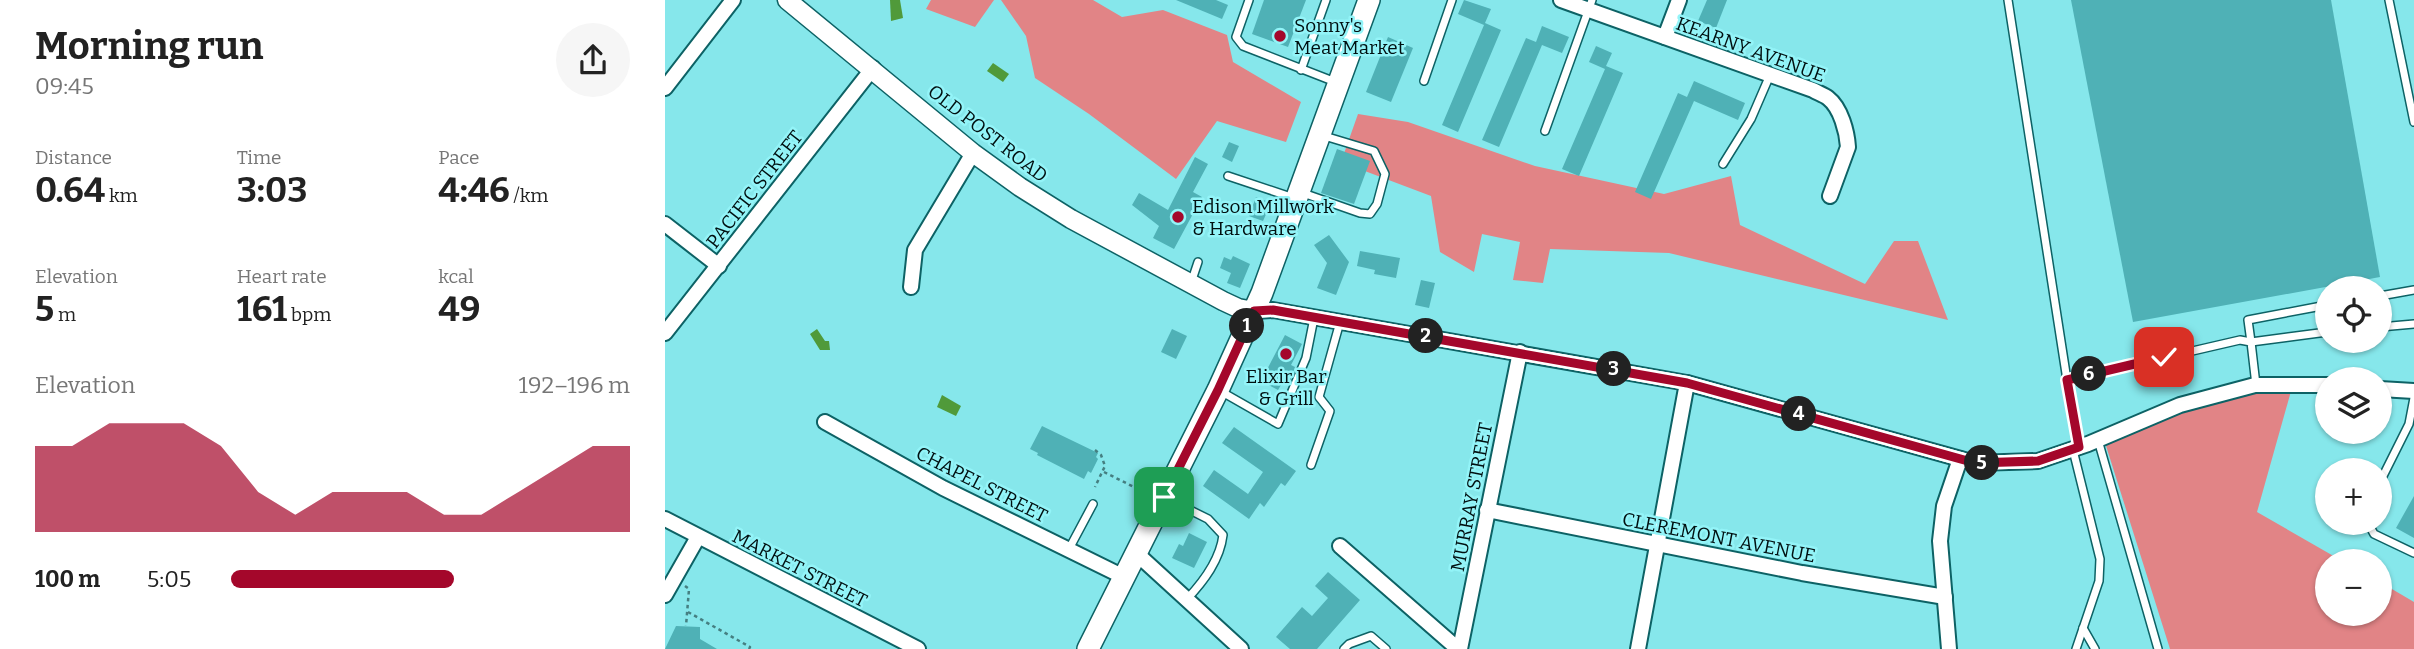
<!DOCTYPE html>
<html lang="en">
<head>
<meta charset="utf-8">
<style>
	body { margin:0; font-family:Bitter,serif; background:#f6f6f6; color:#222; height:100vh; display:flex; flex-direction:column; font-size:26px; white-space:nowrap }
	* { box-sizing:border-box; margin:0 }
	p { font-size:23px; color:#767676 }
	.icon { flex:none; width:38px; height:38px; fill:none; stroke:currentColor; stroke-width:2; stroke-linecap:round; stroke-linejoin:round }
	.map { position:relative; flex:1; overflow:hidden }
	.drawer { display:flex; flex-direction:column; background:#fff; width:665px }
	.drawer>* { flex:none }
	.tools { position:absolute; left:1650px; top:276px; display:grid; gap:14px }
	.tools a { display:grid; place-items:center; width:77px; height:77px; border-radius:50%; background:#fff; box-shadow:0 2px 5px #0004; font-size:35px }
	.pin { position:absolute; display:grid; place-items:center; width:60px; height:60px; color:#fff; margin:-30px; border-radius:14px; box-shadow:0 4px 10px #0006 }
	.km { position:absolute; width:35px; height:35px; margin:-18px; border-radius:50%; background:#222; color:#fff; font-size:19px; line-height:35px; text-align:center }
	.round { display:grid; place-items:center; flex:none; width:74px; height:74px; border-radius:37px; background:#f6f6f6 }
	.overview { display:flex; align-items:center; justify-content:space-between; height:119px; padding:0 35px }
	h1 { font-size:38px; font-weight:700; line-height:52px }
	.metrics { display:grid; grid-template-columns:repeat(3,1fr); gap:10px; height:119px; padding:7px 35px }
	.metrics div { display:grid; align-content:center }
	.metrics b { font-size:35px; font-weight:700 }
	.metrics small { font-size:19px; font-weight:400 }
	.metrics p { font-size:19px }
	.chart { height:196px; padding:14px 35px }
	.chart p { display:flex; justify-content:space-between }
	.chart svg { width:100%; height:126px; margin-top:7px; fill:#a4072b; opacity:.7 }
	ul { padding:0 35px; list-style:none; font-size:23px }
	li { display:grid; grid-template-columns:112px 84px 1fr; align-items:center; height:52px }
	li i { height:18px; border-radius:9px; background:#a4072b }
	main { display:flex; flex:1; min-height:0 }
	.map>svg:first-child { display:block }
</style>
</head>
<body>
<main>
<section class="drawer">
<div class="overview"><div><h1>Morning run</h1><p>09:45</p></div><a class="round"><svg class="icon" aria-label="share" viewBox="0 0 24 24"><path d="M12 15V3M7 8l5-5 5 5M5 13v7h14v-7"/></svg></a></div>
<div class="metrics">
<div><p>Distance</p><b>0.64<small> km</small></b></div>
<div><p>Time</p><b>3:03</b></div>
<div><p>Pace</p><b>4:46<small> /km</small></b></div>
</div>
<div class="metrics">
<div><p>Elevation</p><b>5<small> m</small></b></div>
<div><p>Heart rate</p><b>161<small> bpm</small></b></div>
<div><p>kcal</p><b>49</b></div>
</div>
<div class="chart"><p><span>Elevation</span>192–196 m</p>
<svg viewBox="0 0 160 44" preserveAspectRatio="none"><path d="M0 44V14L10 14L20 6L30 6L40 6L50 14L60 30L70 38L80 30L90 30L100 30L110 38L120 38L130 30L140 22L150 14L160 14V44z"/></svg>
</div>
<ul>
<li><b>100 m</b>5:05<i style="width:56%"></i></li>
</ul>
</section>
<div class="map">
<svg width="1749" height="649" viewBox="0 0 1749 649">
	<rect width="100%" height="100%" fill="#86e7eb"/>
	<g fill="#e18486">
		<polygon points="266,0 329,0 310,27 261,9"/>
		<polygon points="336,0 428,0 457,17 498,10 562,35 568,62 636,102 621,142 552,121 511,179 424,114 370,78 361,36"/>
		<polygon points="693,114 743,122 870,166 999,194 1066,176 1075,225 1200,284 1229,241 1253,241 1283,320 1004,253 885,249 878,283 848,280 855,242 817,234 809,272 775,252 766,196 676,162"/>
		<polygon points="1628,384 1592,512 1679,562 1662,562 1662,614 1715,614 1715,582 1749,602 1749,649 1505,649 1437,433"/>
	</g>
	<g fill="#509a3a">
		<polygon points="225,0 235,0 238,18 226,21"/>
		<polygon points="328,63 344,74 338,82 322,71"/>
		<polygon points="152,329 160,341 164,341 165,350 155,350 145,334"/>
		<polygon points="277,395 296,406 291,416 272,407"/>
	</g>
	<g fill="#4fb1b6">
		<polygon points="511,0 551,0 563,5 557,19"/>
		<polygon points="599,0 641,0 623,47 587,34"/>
		<polygon points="799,0 826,9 820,23 836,30 793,132 777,125 819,25 793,14"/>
		<polygon points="1042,0 1062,0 1051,28 1033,21"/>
		<polygon points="1406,0 1666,0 1715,277 1468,322"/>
		<polygon points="877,26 904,37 897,53 877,45 834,147 817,140 861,38 871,42"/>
		<polygon points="723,37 748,48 726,102 701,92"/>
		<polygon points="931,46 947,53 941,66 958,73 914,176 897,169 940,69 924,62"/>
		<polygon points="1029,81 1080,103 1073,120 1029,101 986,199 970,192 1013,93 1022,97"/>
		<polygon points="564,142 574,146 567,162 557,157"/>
		<polygon points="672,149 705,161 689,204 656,193"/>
		<polygon points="530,157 543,164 528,192 537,197 509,249 488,238 494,226 467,205 474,193 503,210"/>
		<polygon points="591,197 601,201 598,210 602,212 598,221 584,216"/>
		<polygon points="664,235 684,262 671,295 652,288 662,263 649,245"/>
		<polygon points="695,251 735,258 731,278 709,274 710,270 692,266"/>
		<polygon points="568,256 585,264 575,288 562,283 566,273 555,268 559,257 566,260"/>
		<polygon points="756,280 770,283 764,308 750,305"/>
		<polygon points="507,329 522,336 511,359 496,352"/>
		<polygon points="620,335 637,344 626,365 630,367 625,381 624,383 619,380 613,390 596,381"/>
		<polygon points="377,426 433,453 431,457 433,459 426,473 423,471 419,479 372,455 373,453 365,449"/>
		<polygon points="569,427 631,471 620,486 616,483 599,507 595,503 584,519 538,486 549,470 583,494 598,472 557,443"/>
		<polygon points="1749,496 1749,538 1731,528"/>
		<polygon points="524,533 542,542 529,568 507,558 514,544 518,546"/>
		<polygon points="663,572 695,600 652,649 625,649 611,637 637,607 647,616 663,598 650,586"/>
		<polygon points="11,626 35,627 35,639 52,649 0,649"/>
	</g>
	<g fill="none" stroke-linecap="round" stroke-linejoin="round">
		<defs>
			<g id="service">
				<polyline points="584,0 571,37 578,46 673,83"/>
				<polyline points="1343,0 1402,380"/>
				<polyline points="1724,0 1749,122"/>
				<polyline points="636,70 661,0"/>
				<polyline points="759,81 787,0"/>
				<polyline points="880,131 927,0"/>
				<polyline points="1058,164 1086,119 1105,75"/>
				<polyline points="563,176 629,198"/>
				<polyline points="635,192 695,213 705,214 712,204 720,174 709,151 656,135"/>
				<polyline points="526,283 533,262"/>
				<polyline points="1715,296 1749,290"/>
				<polyline points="1662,305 1583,320 1586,342 1662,332"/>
				<polyline points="1715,327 1749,324"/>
				<polyline points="557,392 613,424 641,358 649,318"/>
				<polyline points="1433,440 1493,649"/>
				<polyline points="1414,447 1402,380 1575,340 1586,342 1591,385"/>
				<polyline points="1408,450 1435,559 1434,581 1411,649"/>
				<polyline points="646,465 665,411 654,397 675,322"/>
				<polyline points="1715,482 1744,424 1749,398"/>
				<path d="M503 499 543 519 558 535C555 560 539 581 522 599"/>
				<polyline points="1703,523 1709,534 1749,553"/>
				<polyline points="404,549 428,504"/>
				<polyline points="1418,628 1430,649"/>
				<polyline points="679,649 684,644 706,636 721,649"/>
			</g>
			<g id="minor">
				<path d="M896 0 1148 90C1153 93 1159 95 1163 98 1176 108 1182 132 1183 147L1165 196"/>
				<polyline points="1000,37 1014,0"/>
				<polyline points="0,88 68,0"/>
				<polyline points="0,224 54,266"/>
				<polyline points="246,287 250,250 308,153"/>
				<polyline points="589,311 608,310 1022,383 1310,463 1373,461 1423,444 1515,405 1590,385 1662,385"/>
				<polyline points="0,333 208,68"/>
				<polyline points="1715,389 1749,391"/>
				<polyline points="160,422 278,488 459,577"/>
				<polyline points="822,510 1137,573 1280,597"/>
				<polyline points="0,519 253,649"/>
				<polyline points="675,546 793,649"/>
				<polyline points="471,553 576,649"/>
				<polyline points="0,595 33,537"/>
				<polyline points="795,649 855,352"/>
				<polyline points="973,649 1022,383"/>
				<polyline points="1284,649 1275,541 1279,506 1295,459"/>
			</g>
			<polyline id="tertiary" points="122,0 308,153 355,187 406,219 558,301 573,308 589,311"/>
			<polyline id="secondary" points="423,649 553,390 597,293 704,0"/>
		</defs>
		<use href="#service" stroke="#0d6265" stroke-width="10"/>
		<use href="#minor" stroke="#0d6265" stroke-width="18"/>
		<use href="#tertiary" stroke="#0d6265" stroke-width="21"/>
		<use href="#secondary" stroke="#0d6265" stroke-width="24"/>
		<g stroke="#457f81" stroke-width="2.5" stroke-dasharray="3.5 3.5" stroke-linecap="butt">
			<polyline points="430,450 436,455 440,466 430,487"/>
			<polyline points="439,472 481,493"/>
			<polyline points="20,586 24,589 21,626"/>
			<polyline points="23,612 85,647 84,649"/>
		</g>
		<use href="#service" stroke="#fff" stroke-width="7"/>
		<use href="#minor" stroke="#fff" stroke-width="14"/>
		<use href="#tertiary" stroke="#fff" stroke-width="18"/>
		<use href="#secondary" stroke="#fff" stroke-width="21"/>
	</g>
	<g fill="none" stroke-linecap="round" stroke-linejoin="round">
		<defs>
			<polyline id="route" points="499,497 553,390 589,311 608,310 1022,383 1310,463 1373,461 1414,447 1402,380 1499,357"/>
		</defs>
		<use href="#route" stroke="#fff" stroke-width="14"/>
		<use href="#route" stroke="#a4072b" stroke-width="9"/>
	</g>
	<g fill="#a4072b" stroke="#93f4f8" stroke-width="2.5">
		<circle cx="615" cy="36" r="7"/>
		<circle cx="513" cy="217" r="7"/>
		<circle cx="621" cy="354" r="7"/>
	</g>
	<g text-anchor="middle" stroke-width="5" stroke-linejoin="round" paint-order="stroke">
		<g font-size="19" fill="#000f10" stroke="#93f4f8" text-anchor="start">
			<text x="629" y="32">Sonny's<tspan x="629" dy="22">Meat Market</tspan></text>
			<text x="527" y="213">Edison Millwork<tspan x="527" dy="22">&amp; Hardware</tspan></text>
			<text x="621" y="383" text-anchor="middle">Elixir Bar<tspan x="621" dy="22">&amp; Grill</tspan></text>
		</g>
		<g font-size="19" fill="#000f10" stroke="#93f4f8">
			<text transform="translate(1086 49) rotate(20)" y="7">KEARNY AVENUE</text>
			<text transform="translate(323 133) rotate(38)" y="7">OLD POST ROAD</text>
			<text transform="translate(89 189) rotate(-52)" y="7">PACIFIC STREET</text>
			<text transform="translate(317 484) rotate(27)" y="7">CHAPEL STREET</text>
			<text transform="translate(806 497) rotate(-79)" y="7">MURRAY STREET</text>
			<text transform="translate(1054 537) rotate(11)" y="7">CLEREMONT AVENUE</text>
			<text transform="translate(135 568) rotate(27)" y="7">MARKET STREET</text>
		</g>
	</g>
</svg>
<div class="tools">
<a><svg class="icon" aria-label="locate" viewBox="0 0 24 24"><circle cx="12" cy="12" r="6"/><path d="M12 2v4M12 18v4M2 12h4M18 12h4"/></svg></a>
<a><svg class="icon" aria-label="layers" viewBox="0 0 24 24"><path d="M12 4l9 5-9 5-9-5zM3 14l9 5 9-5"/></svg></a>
<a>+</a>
<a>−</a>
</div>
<div class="pin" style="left:499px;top:497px;background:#1e9e55"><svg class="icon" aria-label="arrive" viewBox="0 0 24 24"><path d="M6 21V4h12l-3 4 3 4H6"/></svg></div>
<div class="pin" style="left:1499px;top:357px;background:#d93025"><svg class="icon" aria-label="check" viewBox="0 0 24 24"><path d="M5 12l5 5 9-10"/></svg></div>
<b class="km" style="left:582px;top:326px">1</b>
<b class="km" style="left:761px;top:336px">2</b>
<b class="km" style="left:949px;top:369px">3</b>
<b class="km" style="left:1134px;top:414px">4</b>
<b class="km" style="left:1317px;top:463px">5</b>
<b class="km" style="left:1424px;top:374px">6</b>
</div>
</main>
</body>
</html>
